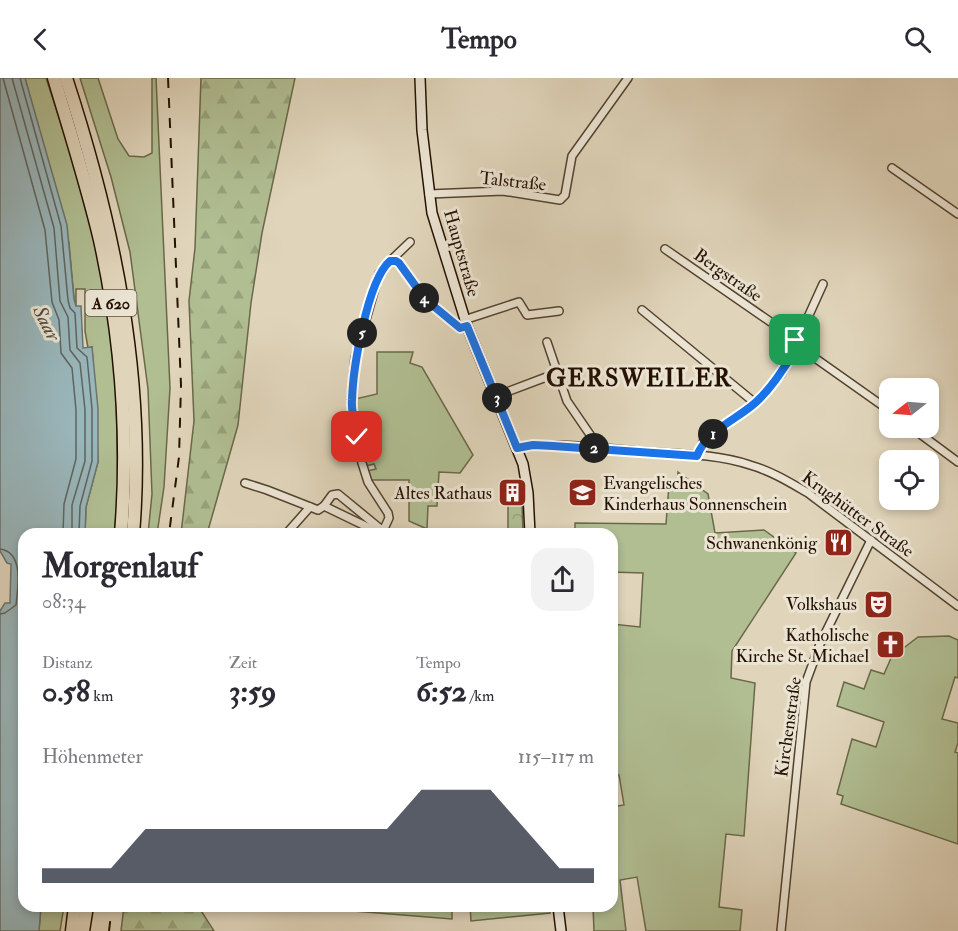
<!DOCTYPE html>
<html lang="de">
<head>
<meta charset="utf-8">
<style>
	body { margin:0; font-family:"IM FELL Double Pica",serif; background:#f2f2f3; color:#2b2b33; height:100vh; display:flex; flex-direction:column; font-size:22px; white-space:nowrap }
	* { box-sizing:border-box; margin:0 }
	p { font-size:20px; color:#7c7c81 }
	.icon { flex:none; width:33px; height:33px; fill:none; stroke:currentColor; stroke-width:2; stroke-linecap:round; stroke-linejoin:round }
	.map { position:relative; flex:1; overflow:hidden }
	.details { position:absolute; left:18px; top:450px; width:600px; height:384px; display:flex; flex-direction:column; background:#fff; border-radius:18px; box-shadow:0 3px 9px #0003 }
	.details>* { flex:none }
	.needle { width:39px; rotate:253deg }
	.buttons { position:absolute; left:879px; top:300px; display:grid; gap:12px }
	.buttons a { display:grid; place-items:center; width:60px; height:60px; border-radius:12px; background:#fff; box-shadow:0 3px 9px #0003; font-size:30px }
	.pin { position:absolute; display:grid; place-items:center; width:51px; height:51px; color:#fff; margin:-26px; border-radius:12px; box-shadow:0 3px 9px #0006 }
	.km { position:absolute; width:30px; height:30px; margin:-15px; border-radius:50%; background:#222; color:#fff; font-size:16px; line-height:30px; text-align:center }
	.round { display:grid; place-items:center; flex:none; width:63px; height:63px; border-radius:18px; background:#f2f2f3 }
	.headline { display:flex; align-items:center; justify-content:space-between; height:102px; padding:0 24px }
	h1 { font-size:33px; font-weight:700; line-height:45px }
	.figures { display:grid; grid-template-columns:repeat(3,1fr); gap:9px; height:102px; padding:6px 24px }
	.figures div { display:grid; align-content:center }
	.figures b { font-size:30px; font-weight:700 }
	.figures small { font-size:16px; font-weight:400 }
	.figures p { font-size:16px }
	.chart { height:168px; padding:12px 24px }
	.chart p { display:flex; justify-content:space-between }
	.chart svg { width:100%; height:108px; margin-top:6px; fill:#111827; opacity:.7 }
	header { display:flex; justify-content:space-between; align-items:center; height:78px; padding:0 24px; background:#fff; font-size:27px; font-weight:700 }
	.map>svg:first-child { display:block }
</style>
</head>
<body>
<header><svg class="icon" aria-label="back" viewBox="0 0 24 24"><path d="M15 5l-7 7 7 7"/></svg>Tempo<svg class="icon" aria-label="search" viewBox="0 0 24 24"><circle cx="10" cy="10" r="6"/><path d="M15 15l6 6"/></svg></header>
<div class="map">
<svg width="958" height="853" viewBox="0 0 958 853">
	<defs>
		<pattern id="forest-firs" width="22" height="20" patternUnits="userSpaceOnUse" patternTransform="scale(1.5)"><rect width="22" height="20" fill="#b0be92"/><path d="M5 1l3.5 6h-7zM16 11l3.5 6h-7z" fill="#97a27c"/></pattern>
		<pattern id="park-crowns" width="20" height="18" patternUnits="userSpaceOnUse" patternTransform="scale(1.5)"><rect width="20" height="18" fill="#b0be92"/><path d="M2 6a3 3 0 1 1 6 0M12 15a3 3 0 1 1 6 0" fill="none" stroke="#97a27c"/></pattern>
	</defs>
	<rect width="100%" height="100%" fill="#e0d5bb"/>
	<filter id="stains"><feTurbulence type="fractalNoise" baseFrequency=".00333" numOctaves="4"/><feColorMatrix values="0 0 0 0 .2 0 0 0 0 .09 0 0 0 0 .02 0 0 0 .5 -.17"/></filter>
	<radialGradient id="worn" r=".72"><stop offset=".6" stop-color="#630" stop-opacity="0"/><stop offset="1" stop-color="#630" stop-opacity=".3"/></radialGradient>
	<g fill="#b0be92" stroke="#6a6849" stroke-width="1.5">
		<polygon points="25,0 46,0 83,113 106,208 116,307 118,419 114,456 85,456 86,429 98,384 92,269 88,270 85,253 85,211 76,211 76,228 74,221 69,165"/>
		<polygon points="80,0 98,0 118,61 129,78 144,79 152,75 152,0 156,0 170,310 164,409 157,456 148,456 152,416 148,311 130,174 111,99"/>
		<polygon points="377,274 413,274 410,285 422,289 473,377 460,395 439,394 437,428 428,428 427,451 409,443 409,402 369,402 367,393 376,391 374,386 366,388 363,373 376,370 375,366 362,368 355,321 377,316"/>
		<polygon points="678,394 708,416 715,455 764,452 796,475 732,573 731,600 755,605 744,758 726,756 719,829 742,832 740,853 646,853 637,799 620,802 626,853 594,853 593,828 612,828 612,729 624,727 619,697 612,695 612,546 640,549 643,495 612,494 612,456 575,456 575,445 666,446 669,407 677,408"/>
		<polygon points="949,558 958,562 958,600 955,599 942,641 958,645 958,665 955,674 958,675 958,766 841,726 843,718 837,716 852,661 876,669 884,644 837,628 844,604 864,611 871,592 884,596 895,571 901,572 918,559"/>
		<polygon points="41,828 64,828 60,853 39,853"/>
		<polygon points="340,828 452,828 452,841 341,832"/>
	</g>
	<g fill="url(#forest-firs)" stroke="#6a6849" stroke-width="1.5">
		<polygon points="201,0 295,0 262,155 251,225 238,347 207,456 181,456 194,343 189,223 195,170"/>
		<polygon points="124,828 198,828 214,853 121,853"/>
	</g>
	<g fill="url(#park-crowns)" stroke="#6a6849" stroke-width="1.5">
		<polygon points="522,424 523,456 508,456 508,427"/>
		<polygon points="470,828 549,828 550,835 471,843"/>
	</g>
	<polygon fill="#99b6bb" stroke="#6a7470" stroke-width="1.5" points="0,0 25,0 67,147 74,221 76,228 81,228 83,270 92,269 98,331 98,384 86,429 85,456 24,456 24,828 41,828 39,853 0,853 0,533 5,525 10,525 11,486 7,485 0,473"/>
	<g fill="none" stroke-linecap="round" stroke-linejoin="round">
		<g stroke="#5e645e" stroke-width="1.5">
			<polyline points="3,0 45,152 52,224 59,242 61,275 72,290 76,332 76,381 64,426 63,456"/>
			<polyline points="12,0 54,150 60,223 68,239 70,272 80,285 85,332 85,383 72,427 72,456"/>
			<polyline points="20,0 61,148 68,222 70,230 75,235 77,270 87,279 92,331 92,383 80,428 79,456"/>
			<path d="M0 471C24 474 18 509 16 527L5 535 0 536"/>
		</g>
		<defs>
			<g id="minor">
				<polyline points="892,90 958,136"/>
				<polyline points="429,116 503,113 560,122 565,117 572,78 628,0"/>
				<polyline points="665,171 788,256 798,268 890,333"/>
				<polyline points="390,183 396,183 399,185 425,221 460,250 467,248"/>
				<polyline points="642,232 755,325"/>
				<polyline points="464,242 519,224 527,237 559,233"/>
				<polyline points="547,264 567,323 593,361 594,370"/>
				<polyline points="496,318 557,295"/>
				<polyline points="912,350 958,384"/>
				<path d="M517 370C555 363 598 370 636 373 673 376 714 375 750 387 771 393 789 404 808 415L958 528"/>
				<polyline points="697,378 703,364 755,325 781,296 798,268 799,259 823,206"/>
				<polyline points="245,405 267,412 318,432 324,428 382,456"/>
				<polyline points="324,428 332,417 338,416 383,453"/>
				<polyline points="383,453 389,440 388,435 368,404 362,385 351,325 355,280 379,196 386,187 410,164"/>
				<polyline points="286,456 310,429"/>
				<polyline points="781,853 806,604 820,566 871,462"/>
			</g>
			<g id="secondary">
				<polyline points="420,0 422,52 432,135 467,248 523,386 528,415 530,456"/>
				<polyline points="558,828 561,853"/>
			</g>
			<g id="motorway">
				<path d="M54 0C70 54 87 107 100 162 121 258 129 358 121 456"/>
				<path d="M66 0C114 147 146 301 133 456"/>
				<polyline points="72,853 75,828"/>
				<polyline points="83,853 87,828"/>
			</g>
		</defs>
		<use href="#minor" stroke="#53422f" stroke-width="10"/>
		<use href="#secondary" stroke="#241100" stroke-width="12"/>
		<use href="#motorway" stroke="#241100" stroke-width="15"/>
		<use href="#minor" stroke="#ebe4d3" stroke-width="7"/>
		<use href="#secondary" stroke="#ebe4d3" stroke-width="9"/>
		<use href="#motorway" stroke="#e0d5bb" stroke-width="12"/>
		<g stroke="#241100" stroke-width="2" stroke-dasharray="10 10" stroke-linecap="butt">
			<polyline points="168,0 181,307 179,379 169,456"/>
			<polyline points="109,853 112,828"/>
		</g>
	</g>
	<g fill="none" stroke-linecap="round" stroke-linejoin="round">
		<defs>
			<path id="route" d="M357 359C355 347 351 334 352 322 353 291 367 203 390 183H396L399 185 425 221 460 250 467 248 517 370 533 367 553 368 697 378C706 353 736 342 755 325 773 309 785 288 798 268L795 262"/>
		</defs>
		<use href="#route" stroke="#fff" stroke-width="12"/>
		<use href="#route" stroke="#1a73e8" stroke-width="8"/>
	</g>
	<defs>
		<symbol id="building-square" viewBox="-11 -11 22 22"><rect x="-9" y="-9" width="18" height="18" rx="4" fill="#8f2418" stroke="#ebe4d3"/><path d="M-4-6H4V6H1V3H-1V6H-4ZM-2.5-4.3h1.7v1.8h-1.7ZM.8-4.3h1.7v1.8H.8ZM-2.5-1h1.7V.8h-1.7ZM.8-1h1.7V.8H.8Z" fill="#fff"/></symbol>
		<symbol id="school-square" viewBox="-11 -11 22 22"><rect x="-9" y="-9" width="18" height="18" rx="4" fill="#8f2418" stroke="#ebe4d3"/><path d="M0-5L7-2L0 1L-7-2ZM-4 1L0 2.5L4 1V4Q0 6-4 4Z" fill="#fff"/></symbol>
		<symbol id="restaurant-square" viewBox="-11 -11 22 22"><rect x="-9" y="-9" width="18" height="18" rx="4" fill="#8f2418" stroke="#ebe4d3"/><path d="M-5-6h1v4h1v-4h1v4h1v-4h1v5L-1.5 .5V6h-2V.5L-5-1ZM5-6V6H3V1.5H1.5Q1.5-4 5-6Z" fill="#fff"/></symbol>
		<symbol id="theatre-square" viewBox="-11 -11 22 22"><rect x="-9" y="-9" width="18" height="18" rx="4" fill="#8f2418" stroke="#ebe4d3"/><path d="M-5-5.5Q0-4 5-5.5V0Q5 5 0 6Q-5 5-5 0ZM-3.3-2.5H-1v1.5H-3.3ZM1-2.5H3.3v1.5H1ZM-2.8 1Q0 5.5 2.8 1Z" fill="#fff"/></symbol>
		<symbol id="church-square" viewBox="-11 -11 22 22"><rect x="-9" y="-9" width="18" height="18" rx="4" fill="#8f2418" stroke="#ebe4d3"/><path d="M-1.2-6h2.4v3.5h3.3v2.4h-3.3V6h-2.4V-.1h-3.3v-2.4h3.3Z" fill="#fff"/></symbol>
	</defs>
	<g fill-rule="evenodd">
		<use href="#building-square" x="496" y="398" width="33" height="33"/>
		<use href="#school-square" x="566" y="398" width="33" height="33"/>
		<use href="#restaurant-square" x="822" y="448" width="33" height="33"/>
		<use href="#theatre-square" x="862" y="510" width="33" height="33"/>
		<use href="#church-square" x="874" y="550" width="33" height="33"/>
	</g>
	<g text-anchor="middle" stroke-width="6" stroke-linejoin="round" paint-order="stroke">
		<rect fill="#ebe4d3" stroke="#60503f" stroke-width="1.5" x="85.5" y="212" width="51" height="26" rx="4.5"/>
		<g font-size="16" font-weight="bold" fill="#241100">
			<text x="111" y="231">A 620</text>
		</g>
		<g font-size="18" fill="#241100" stroke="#ebe4d3">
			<text transform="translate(513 103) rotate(6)" y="6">Talstraße</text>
			<text transform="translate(462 175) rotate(74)" y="6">Hauptstraße</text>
			<text transform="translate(728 197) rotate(35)" y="6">Bergstraße</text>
			<text transform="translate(858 436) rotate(36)" y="6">Krughütter Straße</text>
			<text transform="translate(788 649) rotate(-82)" y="6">Kirchenstraße</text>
		</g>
		<g font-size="18" fill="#241100" stroke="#ebe4d3" text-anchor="end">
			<text x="603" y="411" text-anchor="start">Evangelisches<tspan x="603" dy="21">Kinderhaus Sonnenschein</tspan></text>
			<text x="492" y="421">Altes Rathaus</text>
			<text x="817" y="471">Schwanenkönig</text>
			<text x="857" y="532">Volkshaus</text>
			<text x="869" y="563">Katholische<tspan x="869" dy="21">Kirche St. Michael</tspan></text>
		</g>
		<g font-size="20" font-style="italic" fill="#4d4b41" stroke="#ebe4d3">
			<text transform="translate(47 245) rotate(63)" y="7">Saar</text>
		</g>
		<g font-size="24" font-weight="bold" letter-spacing="1.5" fill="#241100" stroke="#ebe4d3">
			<text x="639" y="308">GERSWEILER</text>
		</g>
	</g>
	<rect width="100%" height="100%" filter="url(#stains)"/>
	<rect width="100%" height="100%" fill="url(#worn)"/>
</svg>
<div class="buttons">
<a><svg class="needle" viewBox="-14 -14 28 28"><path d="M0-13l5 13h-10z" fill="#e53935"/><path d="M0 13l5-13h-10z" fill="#7c7c81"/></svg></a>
<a><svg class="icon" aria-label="locate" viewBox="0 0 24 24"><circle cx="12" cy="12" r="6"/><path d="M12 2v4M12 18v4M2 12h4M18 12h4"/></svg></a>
</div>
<div class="pin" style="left:795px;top:262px;background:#1e9e55"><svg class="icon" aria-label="arrive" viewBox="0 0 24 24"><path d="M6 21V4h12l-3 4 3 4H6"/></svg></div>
<div class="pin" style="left:357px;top:359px;background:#d93025"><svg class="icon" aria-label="check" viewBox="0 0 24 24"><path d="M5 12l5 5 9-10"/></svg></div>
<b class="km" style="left:713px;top:356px">1</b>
<b class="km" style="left:594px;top:370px">2</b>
<b class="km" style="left:497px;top:320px">3</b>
<b class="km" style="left:424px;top:220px">4</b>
<b class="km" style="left:362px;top:255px">5</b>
<section class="details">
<div class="headline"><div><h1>Morgenlauf</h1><p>08:34</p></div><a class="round"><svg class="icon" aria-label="share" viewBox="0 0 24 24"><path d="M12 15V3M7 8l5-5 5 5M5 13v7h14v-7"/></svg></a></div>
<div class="figures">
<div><p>Distanz</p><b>0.58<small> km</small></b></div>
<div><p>Zeit</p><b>3:59</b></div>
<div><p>Tempo</p><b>6:52<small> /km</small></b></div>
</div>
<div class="chart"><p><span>Höhenmeter</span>115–117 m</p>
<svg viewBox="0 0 160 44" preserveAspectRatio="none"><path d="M0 44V38L10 38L20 38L30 22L40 22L50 22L60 22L70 22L80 22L90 22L100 22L110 6L120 6L130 6L140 22L150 38L160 38V44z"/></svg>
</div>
</section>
</div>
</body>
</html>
